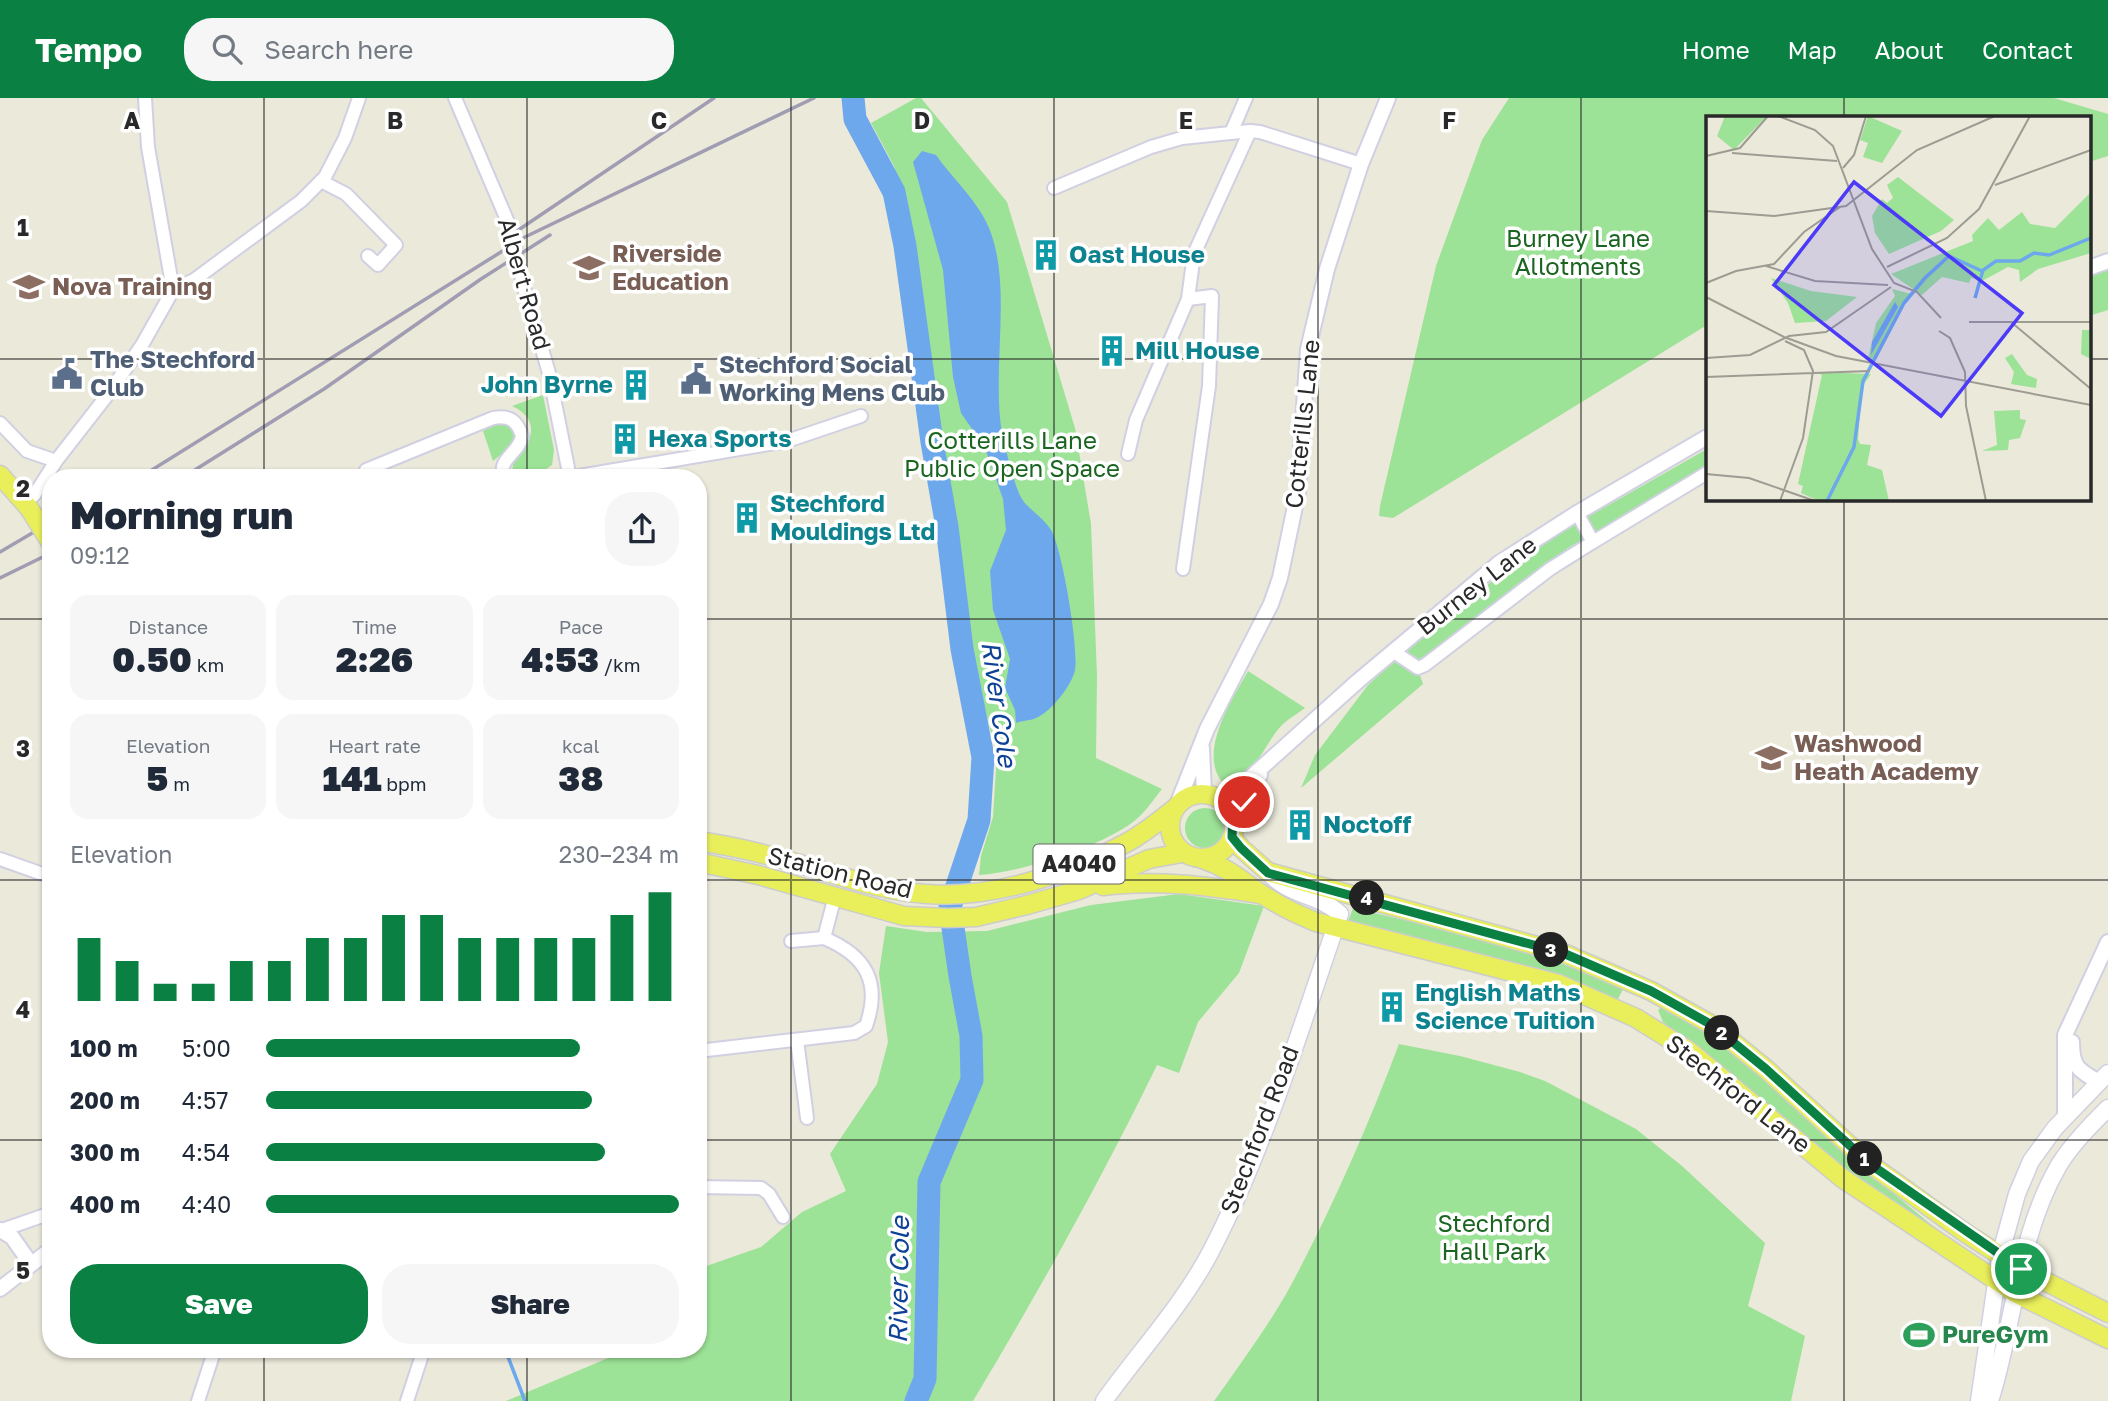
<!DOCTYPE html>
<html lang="en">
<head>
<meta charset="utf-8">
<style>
	body { margin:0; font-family:"Golos Text",sans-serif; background:#f6f6f7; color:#1f2937; height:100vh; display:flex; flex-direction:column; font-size:26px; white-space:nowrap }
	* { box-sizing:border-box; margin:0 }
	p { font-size:23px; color:#747a83 }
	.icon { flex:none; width:38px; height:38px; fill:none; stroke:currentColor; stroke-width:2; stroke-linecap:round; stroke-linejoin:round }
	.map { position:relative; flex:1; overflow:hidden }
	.sheet { position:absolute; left:42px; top:371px; width:665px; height:889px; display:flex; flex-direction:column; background:#fff; border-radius:28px; box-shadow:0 2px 5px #0004 }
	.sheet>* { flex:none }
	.pin { position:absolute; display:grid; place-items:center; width:60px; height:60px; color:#fff; margin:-30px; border:4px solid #fff; border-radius:50%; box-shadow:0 2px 7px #0007 }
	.km { position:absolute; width:35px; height:35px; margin:-18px; border-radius:50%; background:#222; color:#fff; font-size:19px; line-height:35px; text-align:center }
	.round { display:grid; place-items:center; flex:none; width:74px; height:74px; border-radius:28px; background:#f6f6f7 }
	.head { display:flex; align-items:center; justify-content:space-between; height:119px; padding:0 28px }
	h1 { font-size:38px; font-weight:800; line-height:52px }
	.metrics { display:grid; grid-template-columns:repeat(3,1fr); gap:10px; height:119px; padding:7px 28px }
	.metrics div { display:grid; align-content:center; border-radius:18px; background:#f6f6f7; text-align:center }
	.metrics b { font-size:35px; font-weight:800 }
	.metrics small { font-size:19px; font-weight:400 }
	.metrics p { font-size:19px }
	.chart { height:196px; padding:14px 28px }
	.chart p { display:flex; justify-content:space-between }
	.chart svg { width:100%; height:126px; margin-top:7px; stroke:#0b8043; stroke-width:6 }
	.action { display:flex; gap:14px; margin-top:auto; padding:14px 28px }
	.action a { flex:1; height:80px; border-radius:28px; background:#0b8043; color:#fff; font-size:28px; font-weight:800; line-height:80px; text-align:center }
	.action a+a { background:#f6f6f7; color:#1f2937 }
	ul { padding:0 28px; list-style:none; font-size:23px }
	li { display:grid; grid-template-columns:112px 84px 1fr; align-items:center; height:52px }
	li i { height:18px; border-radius:9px; background:#0b8043 }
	header { display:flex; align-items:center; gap:42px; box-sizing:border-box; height:98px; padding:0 35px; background:#0b8043; color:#fff }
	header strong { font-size:33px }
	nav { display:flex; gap:38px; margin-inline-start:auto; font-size:24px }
	.search { width:490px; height:63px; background:#f6f6f7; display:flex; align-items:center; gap:18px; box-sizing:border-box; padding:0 24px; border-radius:28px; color:#747a83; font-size:26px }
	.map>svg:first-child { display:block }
</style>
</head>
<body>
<header>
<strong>Tempo</strong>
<div class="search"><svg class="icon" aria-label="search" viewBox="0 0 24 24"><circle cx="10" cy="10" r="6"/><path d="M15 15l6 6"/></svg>Search here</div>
<nav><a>Home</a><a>Map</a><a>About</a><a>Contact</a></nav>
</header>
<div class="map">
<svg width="2108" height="1303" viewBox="0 0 2108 1303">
	<rect width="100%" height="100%" fill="#ebe9da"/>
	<g fill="#9ce297">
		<path d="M916 0H921L1007 104 1075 330 1091 426 1097 578 1096 660 1162 691C1153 702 1144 716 1133 724 1098 750 1022 774 979 777L981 758 993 719 997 656 974 572 964 517 954 407 933 298 911 133 894 68 871 25Z"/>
		<polygon points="1509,0 2054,0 2108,16 2108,58 2089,64 2089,19 1707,19 1707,227 1393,420 1379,418 1380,408 1436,168 1482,42"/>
		<polygon points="2108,172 2108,212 2089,218 2089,179"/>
		<path d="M543 297 554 352 552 367 542 374 520 380 512 376 513 366C531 347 543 322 512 308Z"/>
		<path d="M506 323C526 342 509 350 493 363L483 333 495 325Z"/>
		<polygon points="1707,351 1707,370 1568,450 1432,555 1415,563 1423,586 1301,690 1315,657 1368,587 1445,518 1525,459 1570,429"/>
		<path d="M1248 573 1305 610C1297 616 1288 621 1282 627 1264 645 1253 686 1222 684 1198 653 1232 602 1248 573Z"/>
		<circle cx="1205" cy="730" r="20"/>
		<path d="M1179 796 1264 808 1239 875 1198 924 1179 975 1157 967C1101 1082 1039 1193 973 1303H506L613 1258 611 1251H698V1171L761 1149 802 1114 846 1093 830 1056 877 986 888 944 879 875 886 828 927 834 987 833 1091 807Z"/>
		<polygon points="1353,810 1560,859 1625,887 1617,903 1348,824"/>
		<path d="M1663 908C1722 935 1768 984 1815 1027 1854 1063 1894 1096 1934 1129L1931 1135 1856 1081 1804 1041 1741 985 1663 924 1658 912Z"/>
		<path d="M1399 946 1460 958 1520 974 1545 983 1636 1031 1682 1068 1765 1145 1748 1208 1805 1238 1791 1303H1214C1244 1261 1276 1218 1299 1172 1337 1099 1370 1023 1399 946Z"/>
	</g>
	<path fill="#6da8ed" d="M922 53 936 57C952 80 978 103 989 130 1013 188 991 270 1002 335 1005 348 1015 391 1022 401 1029 412 1044 420 1051 432 1062 450 1079 550 1075 572 1072 587 1051 614 1036 620 1030 623 1023 622 1016 625L1015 612 1005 590 1010 561 993 512 990 473 1006 432 1003 401 985 350 961 315 953 279 943 172 913 64Z"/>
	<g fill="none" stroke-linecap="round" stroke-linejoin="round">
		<polyline stroke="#6da8ed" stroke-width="3.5" points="505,1251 525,1303"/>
		<polyline stroke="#6da8ed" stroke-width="23" points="853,0 855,21 894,94 905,148 932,344 947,429 962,551 983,659 979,722 950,809 960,878 971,938 972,982 929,1084 925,1281 916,1303"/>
		<defs>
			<g id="minor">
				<polyline points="455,0 510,129 524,190 549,275 570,380"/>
				<polyline points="1231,35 1246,0"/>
				<polyline points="321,83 346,96 396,147 378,167 368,158"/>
				<polyline points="1054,90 1151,49 1182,40 1250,33 1260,34 1361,66"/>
				<polyline points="173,192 194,182 301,103 325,79 345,40 359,0"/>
				<polyline points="0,325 27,353 56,363"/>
				<polyline points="1128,356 1136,322 1188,201 1194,156 1250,33"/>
				<path d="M366 372 493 320C509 317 517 322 522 338 520 355 495 362 505 380"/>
				<polyline points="567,380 787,343 861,318"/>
				<polyline points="25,405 35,396 56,363 109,295 142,247 173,192 148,49 145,0"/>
				<polyline points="1577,415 1593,444 1707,375"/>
				<polyline points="1183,471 1209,288 1212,198 1188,201"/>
				<polyline points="1394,554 1418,570 1425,567 1550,471 1593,444"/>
				<polyline points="0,761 51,779"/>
				<polyline points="791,843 824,840"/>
				<polyline points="797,942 807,1020"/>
				<path d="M698 953 854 935 866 928C881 885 867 858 824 840L835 798"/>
				<polyline points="698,1089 761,1090 769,1096 783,1119"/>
				<polyline points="2,1132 51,1115"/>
				<polyline points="198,1303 215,1251"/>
				<polyline points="407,1303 424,1251"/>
			</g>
			<g id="tertiary">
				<polyline points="2089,170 2108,163"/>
				<polyline points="1202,650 1204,696"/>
				<polyline points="1216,699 1241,688 1358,583 1499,465 1577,415 1707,339"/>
				<polyline points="1177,707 1207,631 1271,506 1280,480 1298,394 1308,251 1327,171 1361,66 1388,0"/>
				<polyline points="1233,719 1260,677"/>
				<path d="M2072 944C2072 969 2078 972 2099 984"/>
				<polyline points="2065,1018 2065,937 2108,844"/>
				<polyline points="0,1132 12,1139 31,1166"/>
				<polyline points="0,1191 51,1151"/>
			</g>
			<g id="secondary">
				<path d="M1104 1303C1139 1254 1182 1208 1210 1155 1265 1050 1301 928 1340 816 1321 797 1288 798 1268 774"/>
				<polyline points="1979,1303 2000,1158 2017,1096 2031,1063 2055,1030 2108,975"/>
				<path d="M1990 1303C2015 1225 2017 1139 2059 1067 2072 1046 2091 1027 2108 1010"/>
			</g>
			<g id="primary">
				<polyline points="0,377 29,410"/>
				<circle cx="1202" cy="728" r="32"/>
				<polyline points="1232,739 1241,750 1268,774 1563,855 1651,893 1712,927 1766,971 1870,1066 1964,1134 2021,1171 2108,1215"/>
				<path d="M698 743C740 749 782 760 823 773 856 783 892 794 927 796 991 801 1070 776 1126 745 1143 736 1159 723 1174 711"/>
				<path d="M1202 761C1227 769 1241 782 1263 797 1280 808 1298 817 1316 824L1559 886 1636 920 1689 953 1842 1080 2015 1195 2108 1241"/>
				<polyline points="698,764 758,777 904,818 948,820 976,819 1027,807 1079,792 1149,761 1182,755"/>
				<path d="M1103 788C1156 781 1207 788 1260 796"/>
			</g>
		</defs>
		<use href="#minor" stroke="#d1d0e2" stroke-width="16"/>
		<use href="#tertiary" stroke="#d1d0e2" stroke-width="18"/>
		<use href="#secondary" stroke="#d1d0e2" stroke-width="19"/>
		<use href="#primary" stroke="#ccc" stroke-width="21"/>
		<use href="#minor" stroke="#fff" stroke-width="12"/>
		<use href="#tertiary" stroke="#fff" stroke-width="14"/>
		<use href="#secondary" stroke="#fff" stroke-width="16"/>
		<use href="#primary" stroke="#e9ef5b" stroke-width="18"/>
		<g stroke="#a09db3" stroke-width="3.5">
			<polyline points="511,137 714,0"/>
			<polyline points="139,380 525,139 814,0"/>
			<polyline points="182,380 324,291 481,181 550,137"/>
			<polyline points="0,454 51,424"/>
			<polyline points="0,480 51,455"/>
		</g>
		<defs>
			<polyline id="primary-bridge" points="29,410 51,445"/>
		</defs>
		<use href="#primary-bridge" stroke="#ccc" stroke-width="21" stroke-linecap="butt"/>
		<use href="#primary-bridge" stroke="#e9ef5b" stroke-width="18"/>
	</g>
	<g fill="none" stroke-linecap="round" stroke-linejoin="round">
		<defs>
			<polyline id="route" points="1244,704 1233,719 1232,739 1241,750 1268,775 1563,855 1651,893 1712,927 1766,971 1870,1066 2021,1171"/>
		</defs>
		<use href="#route" stroke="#fff" stroke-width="14"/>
		<use href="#route" stroke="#0b8043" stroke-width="9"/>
	</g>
	<path fill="none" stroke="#292929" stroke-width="2" stroke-opacity="0.55" d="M264 0V380M527 0V380M791 0V1303M1054 0V1303M1318 0V1303M1581 0V1303M1844 0V19M0 261H1707M2089 261H2108M1844 401V1303M0 521H51M698 521H2108M0 782H51M698 782H2108M0 1042H51M698 1042H2108M264 1251V1303M527 1251V1303"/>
	<defs>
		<symbol id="building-bare" viewBox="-9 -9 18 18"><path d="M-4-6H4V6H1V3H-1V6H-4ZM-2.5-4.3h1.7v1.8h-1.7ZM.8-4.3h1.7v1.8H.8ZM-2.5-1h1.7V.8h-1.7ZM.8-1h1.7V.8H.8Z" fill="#0f9aa8" stroke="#fff" stroke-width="2.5" paint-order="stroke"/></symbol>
		<symbol id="school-bare" viewBox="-9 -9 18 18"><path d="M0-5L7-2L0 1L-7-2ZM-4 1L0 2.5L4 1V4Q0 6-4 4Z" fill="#8d6e63" stroke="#fff" stroke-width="2.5" paint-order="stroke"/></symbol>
		<symbol id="university-bare" viewBox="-9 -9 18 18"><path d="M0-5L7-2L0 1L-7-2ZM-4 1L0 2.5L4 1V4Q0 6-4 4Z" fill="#8d6e63" stroke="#fff" stroke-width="2.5" paint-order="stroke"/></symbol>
		<symbol id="civic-bare" viewBox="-9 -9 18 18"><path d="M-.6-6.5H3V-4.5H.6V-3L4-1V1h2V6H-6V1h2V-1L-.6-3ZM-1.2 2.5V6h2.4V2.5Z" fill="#5c6f8a" stroke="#fff" stroke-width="2.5" paint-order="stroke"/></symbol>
		<symbol id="stadium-bare" viewBox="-9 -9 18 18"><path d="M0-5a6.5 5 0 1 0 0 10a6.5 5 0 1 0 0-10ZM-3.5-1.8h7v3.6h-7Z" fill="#2e9e5b" stroke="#fff" stroke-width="2.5" paint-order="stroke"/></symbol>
	</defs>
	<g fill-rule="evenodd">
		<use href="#building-bare" x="1024" y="135" width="44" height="44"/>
		<use href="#school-bare" x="567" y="148" width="44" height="44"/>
		<use href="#university-bare" x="7" y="167" width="44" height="44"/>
		<use href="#building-bare" x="1090" y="231" width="44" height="44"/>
		<use href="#civic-bare" x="45" y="254" width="44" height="44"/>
		<use href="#civic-bare" x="674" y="259" width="44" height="44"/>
		<use href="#building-bare" x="614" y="265" width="44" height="44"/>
		<use href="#building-bare" x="603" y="319" width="44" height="44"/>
		<use href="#building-bare" x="725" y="398" width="44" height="44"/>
		<use href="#school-bare" x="1749" y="638" width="44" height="44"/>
		<use href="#building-bare" x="1278" y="705" width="44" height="44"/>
		<use href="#building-bare" x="1370" y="887" width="44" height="44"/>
		<use href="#stadium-bare" x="1897" y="1215" width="44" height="44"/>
	</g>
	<g text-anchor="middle" stroke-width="7" stroke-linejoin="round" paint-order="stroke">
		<rect fill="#fff" stroke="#696969" stroke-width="2" x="1033.5" y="746.5" width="91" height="39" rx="5"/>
		<g font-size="23" font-weight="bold" fill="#292929">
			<text x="1079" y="774">A4040</text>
		</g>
		<g font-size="24" fill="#1a651f" stroke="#fff">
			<text x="1578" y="149">Burney Lane<tspan x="1578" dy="28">Allotments</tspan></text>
			<text x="1012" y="351">Cotterills Lane<tspan x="1012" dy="28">Public Open Space</tspan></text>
			<text x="1494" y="1134">Stechford<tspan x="1494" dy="28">Hall Park</tspan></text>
		</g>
		<g font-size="24" font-weight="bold" fill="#785e54" stroke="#fff" text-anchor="start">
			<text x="612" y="164">Riverside<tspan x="612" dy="28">Education</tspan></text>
			<text x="52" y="197">Nova Training</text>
			<text x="1794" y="654">Washwood<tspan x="1794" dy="28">Heath Academy</tspan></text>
		</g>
		<g font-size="24" font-weight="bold" fill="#0d838f" stroke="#fff" text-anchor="start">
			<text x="1069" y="165">Oast House</text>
			<text x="1135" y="261">Mill House</text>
			<text x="613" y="295" text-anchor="end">John Byrne</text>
			<text x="648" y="349">Hexa Sports</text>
			<text x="770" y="414">Stechford<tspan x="770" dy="28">Mouldings Ltd</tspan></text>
			<text x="1323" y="735">Noctoff</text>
			<text x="1415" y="903">English Maths<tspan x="1415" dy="28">Science Tuition</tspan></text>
		</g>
		<g font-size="24" fill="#292929" stroke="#fff">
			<text transform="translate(524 186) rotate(74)" y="8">Albert Road</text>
			<text transform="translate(1303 326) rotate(-84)" y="8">Cotterills Lane</text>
			<text transform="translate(1477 488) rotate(-38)" y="8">Burney Lane</text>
			<text transform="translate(840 775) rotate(14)" y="8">Station Road</text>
			<text transform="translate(1738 996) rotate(38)" y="8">Stechford Lane</text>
			<text transform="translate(1260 1032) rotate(-69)" y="8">Stechford Road</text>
		</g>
		<g font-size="24" font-weight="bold" fill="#4e5e75" stroke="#fff" text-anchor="start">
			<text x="90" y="270">The Stechford<tspan x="90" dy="28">Club</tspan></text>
			<text x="719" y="275">Stechford Social<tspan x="719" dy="28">Working Mens Club</tspan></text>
		</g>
		<g font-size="24" font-weight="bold" fill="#27864d" stroke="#fff" text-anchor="start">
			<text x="1942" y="1245">PureGym</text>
		</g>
		<g font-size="26" font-style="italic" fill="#0e4297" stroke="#fff">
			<text transform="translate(999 606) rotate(82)" y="9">River Cole</text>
			<text transform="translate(899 1182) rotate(-89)" y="9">River Cole</text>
		</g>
	</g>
	<g transform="translate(1706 18)">
		<rect width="385" height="385" fill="#ebe9da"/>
		<path d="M19 0H61L28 34 11 20ZM162 0 196 15 176 47 157 41 162 27 154 24ZM192 61 248 104 235 115 183 138 169 117 166 100 176 83 181 87 187 82 181 69ZM385 76V137L332 153 314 166 313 154 302 151 276 165 265 162 263 167 236 161 216 179 185 158 267 125 266 119 282 102 293 114 316 96 324 108 349 112ZM65 162 105 175 151 181 120 205 89 207 82 187ZM186 173 206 178 197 186 167 244 162 243 170 207 189 180ZM376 214H385V243L375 238ZM306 238 321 259 331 263 330 272 305 268 308 256 299 242ZM109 256 165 258 156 271 152 323 154 328 165 329 161 349 176 354 183 385H113L95 377 97 370 92 368 116 259ZM314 294V303L320 304 314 322 303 324 302 334 276 335 291 329 288 295Z" fill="#9ce297"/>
		<path d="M189 186 192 191 165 239 166 226Z" fill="#6da8ed"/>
		<path fill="none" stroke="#6da8ed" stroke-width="3.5" d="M269 182 277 154M121 385 148 331 157 265 198 187 219 162 243 140 276 155 290 145H314L328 137 343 139 385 122"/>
		<path fill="none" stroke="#9d9c93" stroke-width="2" d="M72 0 109 14 127 30 166 133 188 167 211 176 235 202M26 37 131 45M0 40 34 32 62 0M137 52 148 39 160 0M289 69 385 34M0 95 68 100 140 90 211 34 289 0M60 150 109 165 182 169M181 151 241 122 273 93 324 0M0 167 30 155 68 148 98 116 134 91M0 181 78 221 130 240 385 289M263 206H385M305 206 385 273M233 215 244 222 259 256 260 290 280 385M0 242 44 239 83 220 120 216 185 171M0 261 164 255M0 358 43 362 109 385M74 385 97 322 107 255 98 234 79 225"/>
		<path fill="#4b3af8" fill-opacity="0.15" stroke="#4b3af8" stroke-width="3.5" d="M148 66 316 197 235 300 68 169Z"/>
		<rect width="385" height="385" fill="none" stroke="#292929" stroke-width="3.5"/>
	</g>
	<g font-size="23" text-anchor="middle" font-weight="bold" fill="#292929" stroke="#fff" stroke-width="7" stroke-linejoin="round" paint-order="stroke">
		<text x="132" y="31">A</text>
		<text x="395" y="31">B</text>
		<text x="659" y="31">C</text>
		<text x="922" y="31">D</text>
		<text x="1186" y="31">E</text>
		<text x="1449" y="31">F</text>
		<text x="23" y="138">1</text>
		<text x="23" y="399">2</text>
		<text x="23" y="659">3</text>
		<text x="23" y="920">4</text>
		<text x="23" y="1181">5</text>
	</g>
</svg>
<div class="pin" style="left:2021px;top:1171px;background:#1e9e55"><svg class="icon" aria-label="arrive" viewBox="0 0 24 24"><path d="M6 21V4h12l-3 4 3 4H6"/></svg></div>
<div class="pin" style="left:1244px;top:704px;background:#d93025"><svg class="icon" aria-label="check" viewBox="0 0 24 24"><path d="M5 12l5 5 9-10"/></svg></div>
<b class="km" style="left:1865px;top:1061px">1</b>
<b class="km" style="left:1722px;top:935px">2</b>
<b class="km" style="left:1551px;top:852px">3</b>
<b class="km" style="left:1367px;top:800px">4</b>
<section class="sheet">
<div class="head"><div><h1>Morning run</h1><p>09:12</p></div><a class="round"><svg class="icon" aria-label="share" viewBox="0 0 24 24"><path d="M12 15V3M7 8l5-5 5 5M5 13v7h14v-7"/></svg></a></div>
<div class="metrics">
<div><p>Distance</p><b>0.50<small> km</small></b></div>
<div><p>Time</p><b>2:26</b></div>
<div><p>Pace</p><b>4:53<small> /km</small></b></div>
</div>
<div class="metrics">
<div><p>Elevation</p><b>5<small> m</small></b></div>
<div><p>Heart rate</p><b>141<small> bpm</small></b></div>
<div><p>kcal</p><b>38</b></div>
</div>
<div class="chart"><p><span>Elevation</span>230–234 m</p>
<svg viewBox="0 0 160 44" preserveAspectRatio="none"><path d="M5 44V22M15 44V30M25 44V38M35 44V38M45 44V30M55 44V30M65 44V22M75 44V22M85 44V14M95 44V14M105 44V22M115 44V22M125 44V22M135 44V22M145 44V14M155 44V6"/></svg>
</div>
<ul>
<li><b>100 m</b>5:00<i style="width:76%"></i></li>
<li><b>200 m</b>4:57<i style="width:79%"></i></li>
<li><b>300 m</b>4:54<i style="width:82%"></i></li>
<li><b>400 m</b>4:40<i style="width:100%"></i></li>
</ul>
<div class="action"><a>Save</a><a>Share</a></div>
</section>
</div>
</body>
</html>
